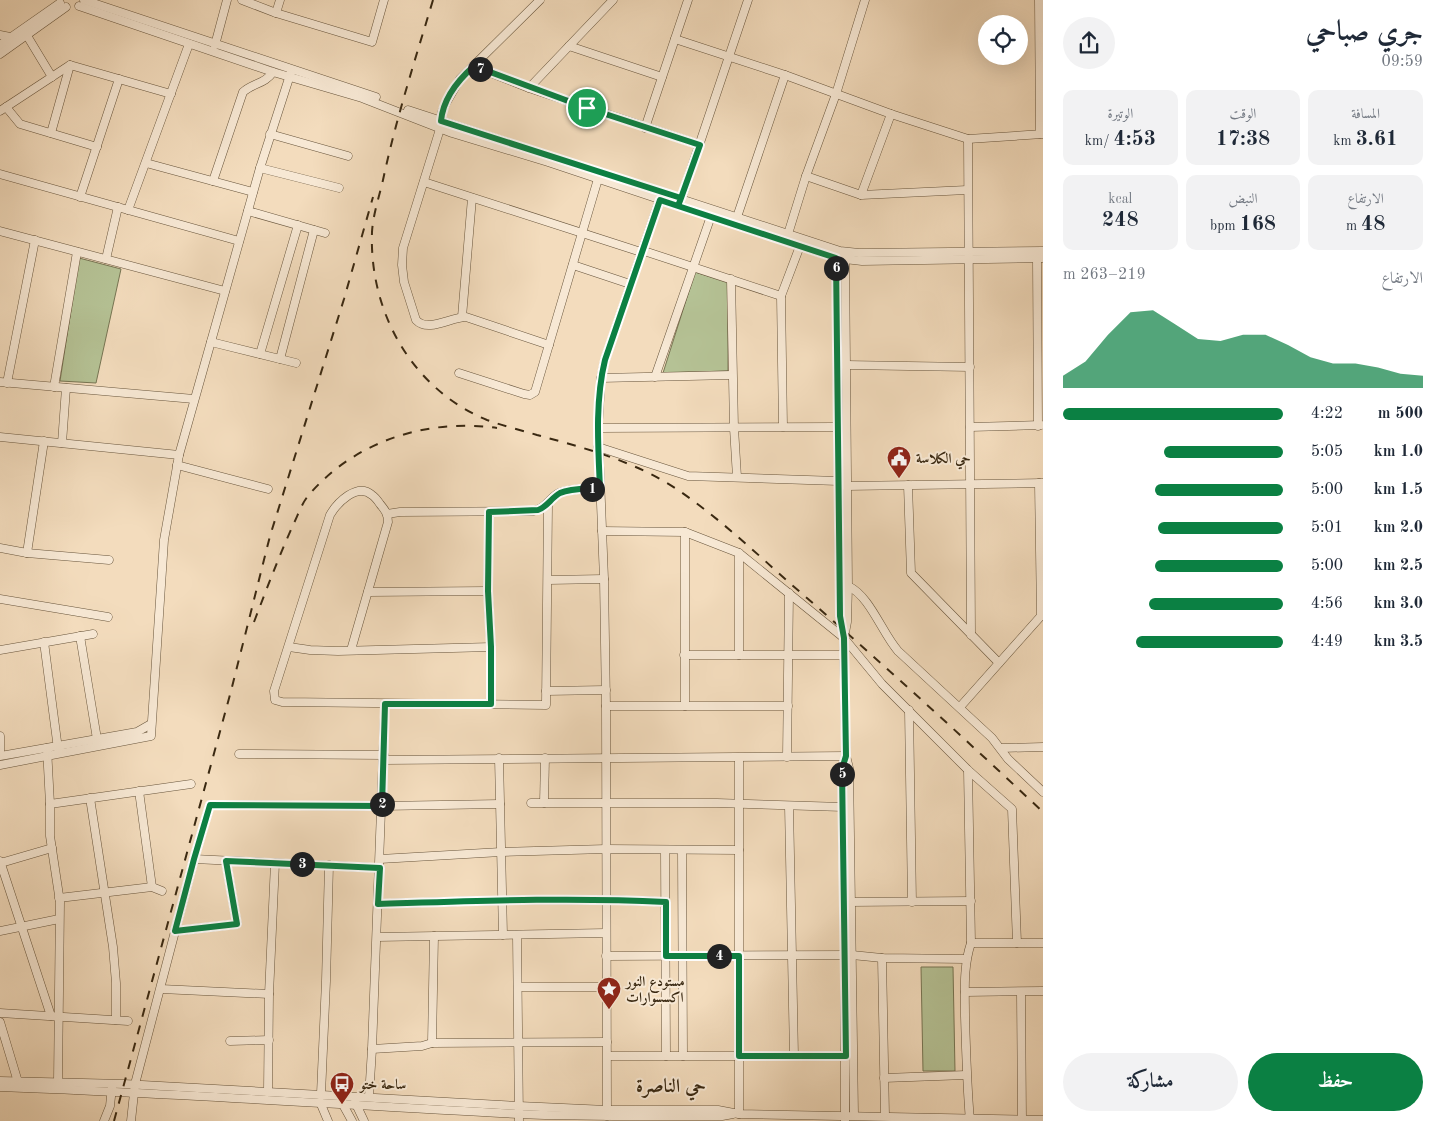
<!DOCTYPE html>
<html lang="ar">
<head>
<meta charset="utf-8">
<style>
	body { margin:0; font-family:"Old Standard TT",Amiri,serif; background:#f2f2f3; color:#1f2937; direction:rtl; height:100vh; display:flex; flex-direction:column; font-size:19px; white-space:nowrap }
	* { box-sizing:border-box; margin:0 }
	p { font-size:16px; color:#747a83 }
	.icon { flex:none; width:28px; height:28px; fill:none; stroke:currentColor; stroke-width:2; stroke-linecap:round; stroke-linejoin:round }
	.map { position:relative; flex:1; overflow:hidden; direction:ltr }
	.drawer { display:flex; flex-direction:column; background:#fff; width:400px }
	.drawer>* { flex:none }
	.fabs { position:absolute; left:978px; top:15px; display:grid; gap:10px }
	.fabs a { display:grid; place-items:center; width:50px; height:50px; border-radius:50%; background:#fff; box-shadow:0 5px 20px #0002; font-size:25px }
	.pin { position:absolute; display:grid; place-items:center; width:42px; height:42px; color:#fff; margin:-21px; border:2px solid #fff; border-radius:50%; box-shadow:0 1px 5px #0007 }
	.km { position:absolute; width:25px; height:25px; margin:-12px; border-radius:50%; background:#222; color:#fff; font-size:14px; line-height:25px; text-align:center }
	.round { display:grid; place-items:center; flex:none; width:52px; height:52px; border-radius:26px; background:#f2f2f3 }
	.summary { display:flex; align-items:center; justify-content:space-between; height:85px; padding:0 20px }
	h1 { font-size:28px; font-weight:700; line-height:38px }
	.figures { display:grid; grid-template-columns:repeat(3,1fr); gap:8px; height:85px; padding:5px 20px }
	.figures div { display:grid; align-content:center; border-radius:10px; background:#f2f2f3; text-align:center }
	.figures b { font-size:21px; font-weight:700 }
	.figures small { font-size:14px; font-weight:400 }
	.figures p { font-size:14px }
	.chart { height:140px; padding:10px 20px }
	.chart p { display:flex; justify-content:space-between }
	.chart svg { width:100%; height:90px; margin-top:5px; fill:#0b8043; opacity:.7 }
	.action { display:flex; gap:10px; margin-top:auto; padding:10px 20px }
	.action a { flex:1; height:58px; border-radius:30px; background:#0b8043; color:#fff; font-size:20px; font-weight:700; line-height:58px; text-align:center }
	.action a+a { background:#f2f2f3; color:#1f2937 }
	ul { padding:0 20px; list-style:none; font-size:16px }
	li { display:grid; grid-template-columns:80px 60px 1fr; align-items:center; height:38px }
	li i { height:12px; border-radius:6px; background:#0b8043 }
	main { display:flex; flex:1; min-height:0 }
	.map>svg:first-child { display:block }
</style>
</head>
<body>
<main>
<section class="drawer">
<div class="summary"><div><h1>جري صباحي</h1><p>09:59</p></div><a class="round"><svg class="icon" aria-label="share" viewBox="0 0 24 24"><path d="M12 15V3M7 8l5-5 5 5M5 13v7h14v-7"/></svg></a></div>
<div class="figures">
<div><p>المسافة</p><b>3.61<small> km</small></b></div>
<div><p>الوقت</p><b>17:38</b></div>
<div><p>الوتيرة</p><b>4:53<small> /km</small></b></div>
</div>
<div class="figures">
<div><p>الارتفاع</p><b>48<small> m</small></b></div>
<div><p>النبض</p><b>168<small> bpm</small></b></div>
<div><p>kcal</p><b>248</b></div>
</div>
<div class="chart"><p><span>الارتفاع</span>219–263 m</p>
<svg viewBox="0 0 160 44" preserveAspectRatio="none"><path d="M0 44V38L10 31L20 18L30 7L40 6L50 13L60 20L70 21L80 18L90 18L100 23L110 29L120 32L130 32L140 34L150 37L160 38V44z"/></svg>
</div>
<ul>
<li><b>500 m</b>4:22<i style="width:100%"></i></li>
<li><b>1.0 km</b>5:05<i style="width:54%"></i></li>
<li><b>1.5 km</b>5:00<i style="width:58%"></i></li>
<li><b>2.0 km</b>5:01<i style="width:57%"></i></li>
<li><b>2.5 km</b>5:00<i style="width:58%"></i></li>
<li><b>3.0 km</b>4:56<i style="width:61%"></i></li>
<li><b>3.5 km</b>4:49<i style="width:67%"></i></li>
</ul>
<div class="action"><a>حفظ</a><a>مشاركة</a></div>
</section>
<div class="map">
<svg width="1043" height="1121" viewBox="0 0 1043 1121">
	<rect width="100%" height="100%" fill="#f3dcbd"/>
	<filter id="stains"><feTurbulence type="fractalNoise" baseFrequency=".004" numOctaves="4"/><feColorMatrix values="0 0 0 0 .2 0 0 0 0 .09 0 0 0 0 .02 0 0 0 .5 -.17"/></filter>
	<radialGradient id="worn" r=".72"><stop offset=".6" stop-color="#630" stop-opacity="0"/><stop offset="1" stop-color="#630" stop-opacity=".3"/></radialGradient>
	<g fill="#b5c295" stroke="#777553">
		<polygon points="79,258 121,269 96,383 60,381"/>
		<polygon points="695,272 728,282 728,371 663,373"/>
		<polygon points="921,967 953,967 955,1071 923,1071"/>
	</g>
	<g fill="none" stroke-linecap="round" stroke-linejoin="round">
		<defs>
			<g id="minor">
				<polyline points="84,0 376,97"/>
				<polyline points="242,0 276,13 372,42 384,0"/>
				<path d="M540 0 460 79 446 103 442 112 440 129 403 248 402 265 404 282 416 320C428 333 451 317 466 317L549 345"/>
				<polyline points="1039,0 1040,134"/>
				<polyline points="79,6 273,72 362,98 452,133 548,162 836,258 862,261 1043,258"/>
				<polyline points="276,13 280,0"/>
				<polyline points="26,34 52,77"/>
				<polyline points="0,35 10,37"/>
				<polyline points="675,39 785,75 891,114 968,139 1043,134"/>
				<polyline points="0,45 60,3"/>
				<polyline points="215,45 227,0"/>
				<polyline points="569,46 662,77"/>
				<polyline points="0,54 66,7"/>
				<polyline points="473,66 529,88 700,145"/>
				<polyline points="529,88 613,0"/>
				<polyline points="6,107 20,124 97,147"/>
				<polyline points="408,110 840,251 859,253 1043,251"/>
				<polyline points="0,111 70,65 171,94"/>
				<polyline points="645,128 688,0"/>
				<polyline points="51,133 70,65"/>
				<polyline points="270,134 348,156"/>
				<polyline points="968,139 971,635"/>
				<polyline points="146,163 253,192"/>
				<polyline points="260,168 339,188"/>
				<polyline points="0,174 239,241"/>
				<polyline points="806,176 861,195 967,190"/>
				<path d="M213 181 243 92C253 83 265 84 273 72"/>
				<polyline points="424,182 641,252"/>
				<polyline points="861,195 891,114"/>
				<polyline points="80,197 119,79"/>
				<polyline points="680,202 748,0"/>
				<polyline points="128,210 189,44"/>
				<polyline points="248,211 325,233"/>
				<polyline points="737,217 785,75"/>
				<polyline points="0,231 225,291"/>
				<polyline points="788,234 806,176 836,94 865,0"/>
				<polyline points="641,250 781,296"/>
				<polyline points="836,253 840,616 844,637"/>
				<polyline points="845,257 848,586 847,622 844,638 844,655 846,756 849,768 854,1115"/>
				<polyline points="1037,258 1038,426"/>
				<polyline points="106,259 118,207"/>
				<polyline points="573,265 630,284"/>
				<polyline points="731,279 734,428 737,477"/>
				<polyline points="462,317 472,198"/>
				<polyline points="211,342 296,363"/>
				<polyline points="260,354 298,225"/>
				<polyline points="280,359 314,230"/>
				<polyline points="846,365 970,367"/>
				<polyline points="459,373 524,394 530,395 535,392 598,179"/>
				<polyline points="655,377 711,216"/>
				<polyline points="601,378 732,375"/>
				<polyline points="0,382 194,399"/>
				<polyline points="7,383 35,240"/>
				<polyline points="54,387 77,252"/>
				<polyline points="783,427 781,296 800,246"/>
				<polyline points="970,427 1041,425"/>
				<polyline points="598,428 838,427"/>
				<polyline points="0,437 179,455"/>
				<polyline points="62,443 66,388"/>
				<polyline points="598,447 688,476 838,481 846,486 1043,483"/>
				<polyline points="177,465 268,489"/>
				<polyline points="908,485 911,573 999,663"/>
				<polyline points="489,512 488,591 491,647 491,704"/>
				<path d="M387 514 400 512 533 511C547 508 548 499 559 493 571 488 588 489 600 488"/>
				<polyline points="602,531 685,532 739,553 844,638 882,684 968,770 1012,809 1017,943"/>
				<polyline points="0,548 27,553 109,560"/>
				<polyline points="27,553 44,441"/>
				<polyline points="739,553 739,655"/>
				<polyline points="548,580 604,579"/>
				<path d="M848 586C870 596 882 633 898 651L992 738 1008 759 1043 792"/>
				<polyline points="368,592 488,591"/>
				<polyline points="0,599 108,617"/>
				<polyline points="80,636 97,739"/>
				<polyline points="44,642 58,749"/>
				<polyline points="289,647 310,650 338,651 491,647"/>
				<polyline points="0,650 93,634"/>
				<path d="M351 650 388 522C388 514 385 510 380 504 378 501 375 497 372 495 357 482 337 503 330 515L274 691 275 700 282 702 546 705 548 504"/>
				<polyline points="684,655 844,655"/>
				<polyline points="546,691 606,690"/>
				<polyline points="606,706 788,706"/>
				<polyline points="685,706 685,532"/>
				<polyline points="960,707 1041,616 1039,483"/>
				<polyline points="909,710 912,902"/>
				<polyline points="0,736 0,755"/>
				<polyline points="47,748 50,804 50,836 60,902 58,1082"/>
				<polyline points="1001,748 1043,747"/>
				<polyline points="239,754 384,755"/>
				<polyline points="0,756 137,732 151,724"/>
				<polyline points="787,757 789,593"/>
				<polyline points="499,758 503,935"/>
				<polyline points="739,758 739,1114"/>
				<polyline points="384,760 846,756"/>
				<polyline points="0,765 151,736 164,540 179,455 260,168 291,72"/>
				<path d="M968 770 971 943C963 967 965 991 965 1016 966 1051 967 1086 970 1121"/>
				<polyline points="139,791 152,887"/>
				<polyline points="90,798 113,947 116,983 116,1020"/>
				<polyline points="531,803 717,803 843,807"/>
				<polyline points="544,803 545,758"/>
				<polyline points="50,804 191,784"/>
				<polyline points="789,806 794,1056"/>
				<polyline points="665,850 666,1056"/>
				<polyline points="682,850 683,1056"/>
				<polyline points="194,859 380,868"/>
				<polyline points="380,859 501,852 606,849 739,850"/>
				<polyline points="0,861 51,1016"/>
				<polyline points="1,863 52,848"/>
				<polyline points="59,898 152,887 162,891"/>
				<polyline points="849,902 971,901"/>
				<path d="M378 904C474 901 570 897 666 902"/>
				<polyline points="0,931 59,919"/>
				<polyline points="175,931 237,924 226,861"/>
				<polyline points="517,935 519,1121"/>
				<polyline points="377,937 606,933"/>
				<polyline points="971,943 1043,943"/>
				<polyline points="606,956 852,955 882,958 965,959"/>
				<polyline points="882,958 885,1116"/>
				<polyline points="518,987 607,987"/>
				<polyline points="161,989 269,994"/>
				<polyline points="965,992 1043,991"/>
				<polyline points="1021,992 1022,1120"/>
				<polyline points="0,1013 128,1021"/>
				<polyline points="0,1022 18,1082"/>
				<polyline points="230,1041 269,1040"/>
				<polyline points="432,1043 434,936"/>
				<polyline points="372,1049 422,1046 432,1043 607,1042"/>
				<polyline points="608,1056 846,1056"/>
				<polyline points="884,1078 966,1075"/>
				<polyline points="0,1081 124,1084 519,1106 607,1110 718,1110 739,1114 1043,1120"/>
				<path d="M0 1087C173 1093 345 1105 518 1114 586 1117 654 1116 722 1116L733 1114"/>
				<polyline points="268,1092 269,994 275,863"/>
				<polyline points="321,1094 326,981 329,865"/>
				<polyline points="369,1097 372,1049 385,704"/>
				<polyline points="341,1101 352,1121"/>
				<polyline points="320,1102 328,1121"/>
				<polyline points="355,1102 364,1121"/>
				<polyline points="607,1116 606,706 604,579 598,428 601,378 605,360 661,196"/>
				<polyline points="104,1121 110,1106 112,1087"/>
				<polyline points="131,1121 135,1084 194,859 210,805 382,806 500,804"/>
				<polyline points="845,1121 845,955 842,769 846,756"/>
			</g>
		</defs>
		<use href="#minor" stroke="#68553c" stroke-width="9"/>
		<use href="#minor" stroke="#f7e8d4" stroke-width="8"/>
		<g stroke="#392811" stroke-width="2" stroke-dasharray="9 9" stroke-linecap="butt">
			<path d="M433 0C415 60 396 119 383 180 379 197 373 215 372 232 369 312 412 389 487 420 503 426 521 430 537 435 585 448 637 462 678 490 722 520 760 557 800 592 882 663 963 737 1043 812"/>
			<path d="M254 622C267 588 279 556 294 523 298 515 302 503 308 496 354 441 428 418 497 428"/>
			<polyline points="114,1121 231,691 270,536 344,299 373,197"/>
		</g>
	</g>
	<g fill="none" stroke-linecap="round" stroke-linejoin="round">
		<defs>
			<path id="route" d="M587 108 700 145 681 198 678 206 660 200 605 360C595 401 598 445 600 488 588 489 571 488 560 493 551 498 547 507 538 510L489 512 488 591 491 647V704H385L382 806 210 805 194 859 175 931 237 924 226 861 380 868 378 904C474 901 570 897 666 902V956H739V1056H846L842 769 846 756 844 638 840 616 836 258 678 206 681 198 441 121C443 99 457 81 474 66L587 108"/>
		</defs>
		<use href="#route" stroke="#fff" stroke-width="10"/>
		<use href="#route" stroke="#0b8043" stroke-width="6"/>
	</g>
	<defs>
		<symbol id="civic-pin" viewBox="-11 -11 22 30"><path d="M0 17L-7.5 6A9.5 9.5 0 1 1 7.5 6Z" fill="#8f2418" stroke="#f7e8d4"/><path d="M-.6-6.5H3V-4.5H.6V-3L4-1V1h2V6H-6V1h2V-1L-.6-3ZM-1.2 2.5V6h2.4V2.5Z" fill="#fff"/></symbol>
		<symbol id="sight-pin" viewBox="-11 -11 22 30"><path d="M0 17L-7.5 6A9.5 9.5 0 1 1 7.5 6Z" fill="#8f2418" stroke="#f7e8d4"/><path d="M0-6L1.8-2.2L6-1.7L2.9 1.2L3.7 5.4L0 3.3L-3.7 5.4L-2.9 1.2L-6-1.7L-1.8-2.2Z" fill="#fff"/></symbol>
		<symbol id="bus-pin" viewBox="-11 -11 22 30"><path d="M0 17L-7.5 6A9.5 9.5 0 1 1 7.5 6Z" fill="#8f2418" stroke="#f7e8d4"/><path d="M-5-6H5V4H4V6H2V4H-2V6H-4V4H-5ZM-3.5-4V0h7V-4ZM-3.5 1.2v1.5H-2V1.2ZM2 1.2v1.5H3.5V1.2Z" fill="#fff"/></symbol>
	</defs>
	<g fill-rule="evenodd">
		<use href="#civic-pin" x="885" y="444" width="28" height="38"/>
		<use href="#sight-pin" x="595" y="975" width="28" height="38"/>
		<use href="#bus-pin" x="328" y="1070" width="28" height="38"/>
	</g>
	<g text-anchor="middle" stroke-width="4" stroke-linejoin="round" paint-order="stroke">
		<g font-size="14" font-weight="bold" fill="#392811" stroke="#f7e8d4" text-anchor="start">
			<text x="916" y="463">حي الكلاسة</text>
			<text x="626" y="986">مستودع النور<tspan x="626" dy="16">اكسسوارات</tspan></text>
			<text x="360" y="1089">ساحة ختو</text>
		</g>
		<g font-size="19" font-weight="bold" fill="#392811" stroke="#f7e8d4">
			<text x="671" y="1092">حي الناصرة</text>
		</g>
	</g>
	<rect width="100%" height="100%" filter="url(#stains)"/>
	<rect width="100%" height="100%" fill="url(#worn)"/>
</svg>
<div class="fabs">
<a><svg class="icon" aria-label="locate" viewBox="0 0 24 24"><circle cx="12" cy="12" r="6"/><path d="M12 2v4M12 18v4M2 12h4M18 12h4"/></svg></a>
</div>
<div class="pin" style="left:587px;top:108px;background:#1e9e55"><svg class="icon" aria-label="arrive" viewBox="0 0 24 24"><path d="M6 21V4h12l-3 4 3 4H6"/></svg></div>
<b class="km" style="left:592px;top:489px">1</b>
<b class="km" style="left:382px;top:804px">2</b>
<b class="km" style="left:302px;top:864px">3</b>
<b class="km" style="left:719px;top:956px">4</b>
<b class="km" style="left:842px;top:774px">5</b>
<b class="km" style="left:836px;top:268px">6</b>
<b class="km" style="left:480px;top:69px">7</b>
</div>
</main>
</body>
</html>
